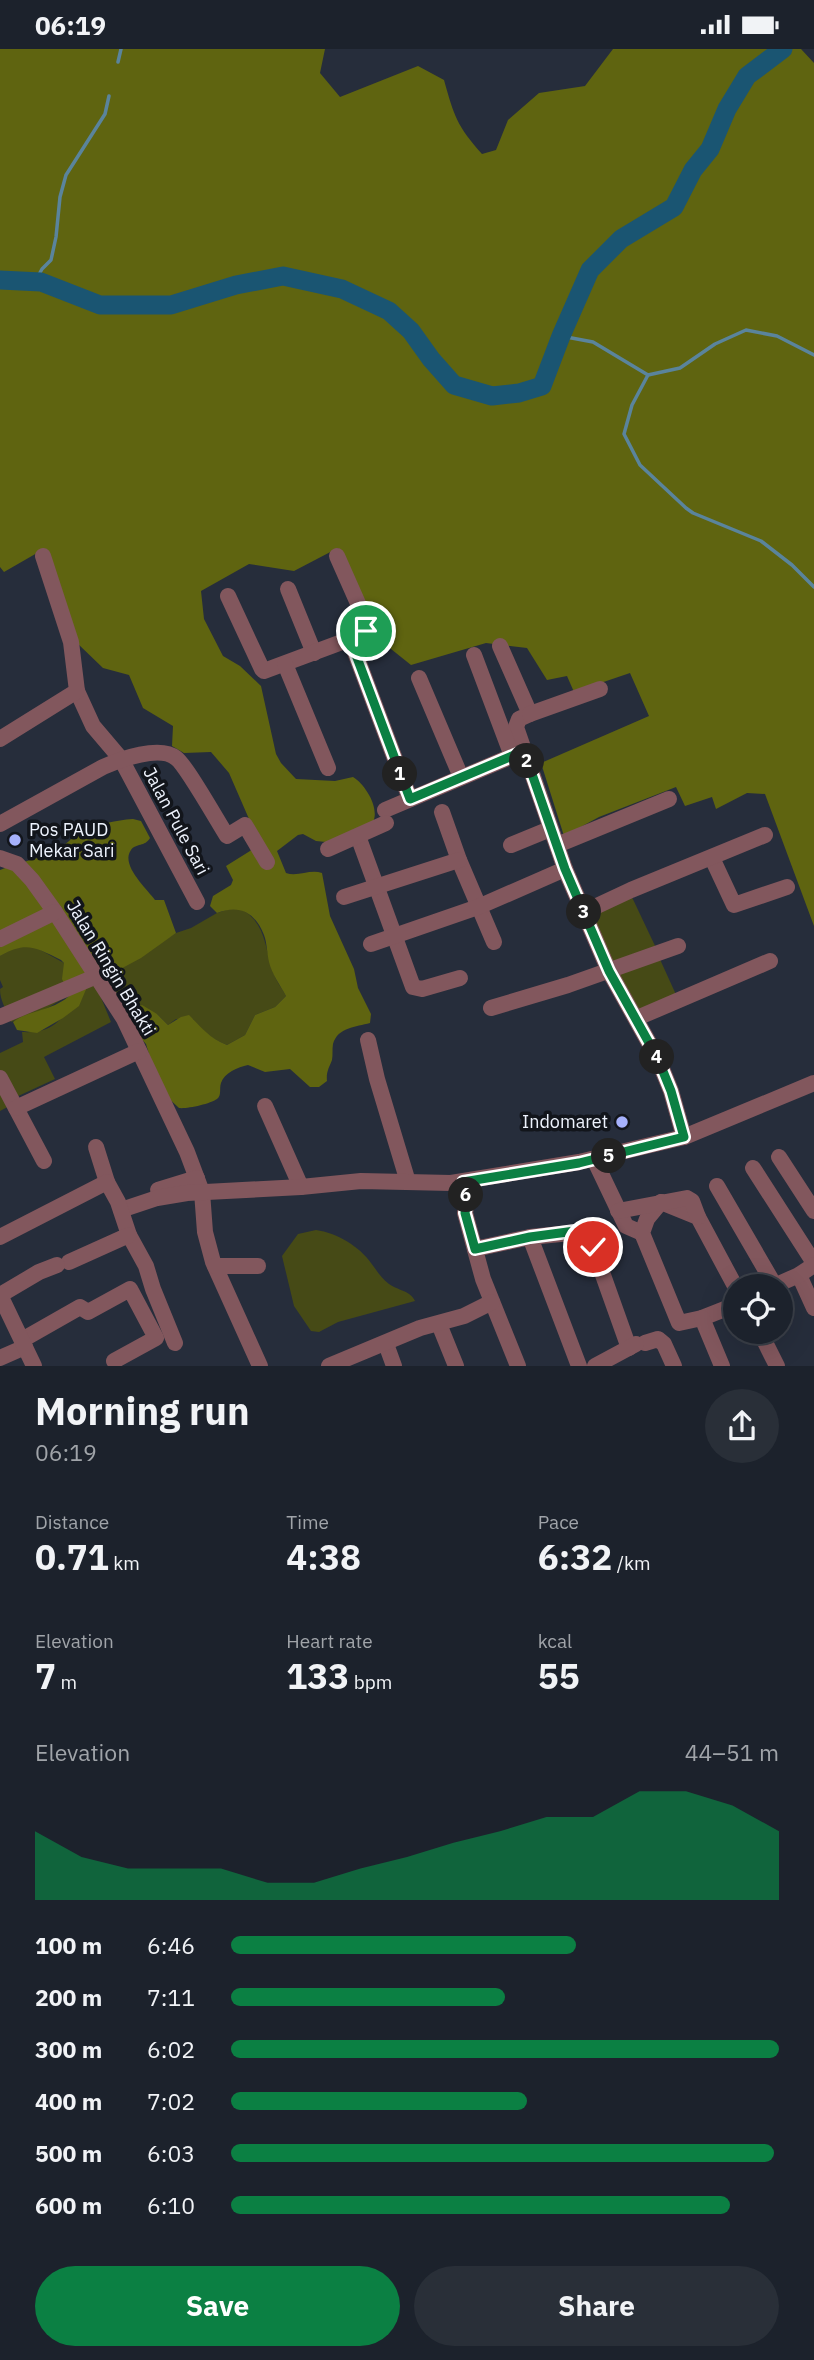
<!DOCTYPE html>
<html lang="en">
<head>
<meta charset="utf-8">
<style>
	body { margin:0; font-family:"IBM Plex Sans",sans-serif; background:#292f38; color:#f1f3f6; height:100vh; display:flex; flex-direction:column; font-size:26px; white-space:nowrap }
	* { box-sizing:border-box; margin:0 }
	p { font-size:23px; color:#a0a4a9 }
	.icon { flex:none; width:38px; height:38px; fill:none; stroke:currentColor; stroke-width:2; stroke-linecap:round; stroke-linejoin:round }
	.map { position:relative; height:1317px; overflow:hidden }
	.panel { display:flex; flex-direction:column; background:#1c222c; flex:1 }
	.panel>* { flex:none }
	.controls { position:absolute; left:723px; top:1225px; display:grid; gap:14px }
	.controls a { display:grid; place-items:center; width:70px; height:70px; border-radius:50%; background:#1c222c; box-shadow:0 7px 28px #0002,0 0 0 2px #3a3f48; font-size:35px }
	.pin { position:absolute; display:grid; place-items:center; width:60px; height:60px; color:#fff; margin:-30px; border:4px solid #fff; border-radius:50%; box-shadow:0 2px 7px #0007 }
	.km { position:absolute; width:35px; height:35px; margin:-18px; border-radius:50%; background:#222; color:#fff; font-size:19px; line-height:35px; text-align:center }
	.round { display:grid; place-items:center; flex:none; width:74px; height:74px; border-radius:37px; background:#292f38 }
	.headline { display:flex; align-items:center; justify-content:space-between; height:119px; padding:0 35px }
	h1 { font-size:38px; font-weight:800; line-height:52px }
	.figures { display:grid; grid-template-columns:repeat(3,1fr); gap:10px; height:119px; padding:7px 35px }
	.figures div { display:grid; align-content:center }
	.figures b { font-size:35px; font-weight:800 }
	.figures small { font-size:19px; font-weight:400 }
	.figures p { font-size:19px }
	.chart { height:196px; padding:14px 35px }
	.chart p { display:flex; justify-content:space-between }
	.chart svg { width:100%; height:126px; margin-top:7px; fill:#0b8043; opacity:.7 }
	.button { display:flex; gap:14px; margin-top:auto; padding:14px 35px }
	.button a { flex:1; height:80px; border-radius:42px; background:#0b8043; color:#fff; font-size:28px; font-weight:800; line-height:80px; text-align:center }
	.button a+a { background:#292f38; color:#f1f3f6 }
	ul { padding:0 35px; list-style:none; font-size:23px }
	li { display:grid; grid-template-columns:112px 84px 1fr; align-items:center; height:52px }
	li i { height:18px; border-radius:9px; background:#0b8043 }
	.status { display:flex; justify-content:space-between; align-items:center; height:49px; padding:0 35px; background:#1c222c; direction:ltr }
	.status svg { height:19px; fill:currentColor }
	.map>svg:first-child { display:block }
</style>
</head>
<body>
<div class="status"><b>06:19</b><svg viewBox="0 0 49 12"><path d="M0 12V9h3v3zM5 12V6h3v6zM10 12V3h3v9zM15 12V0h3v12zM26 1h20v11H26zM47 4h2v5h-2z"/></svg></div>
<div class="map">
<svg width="814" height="1317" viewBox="0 0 814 1317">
	<rect width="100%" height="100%" fill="#262d3b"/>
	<g fill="#464a16">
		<polygon points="630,844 657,901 610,919 587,864"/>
		<path d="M236 858C266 870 264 897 273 922 275 931 282 939 286 947L275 958 255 966 245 986 227 996C213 990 201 983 193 970H176L168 976 157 965 128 962 106 929 176 884 191 879 217 864Z"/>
		<path d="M25 897 35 898 64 914 71 945 44 961 11 973C7 961 0 953 0 940L3 938 0 931V907L14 899Z"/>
		<polygon points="658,906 678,950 642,971 612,923"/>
		<path d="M95 934 111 973 44 1008 55 1030 14 1049 15 1054 0 1062V1004L23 993 22 983C70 986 64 948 95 934Z"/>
		<path d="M316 1181C337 1184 359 1197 371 1214 377 1222 381 1229 389 1235 397 1241 411 1242 415 1252L338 1273 319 1283 311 1282 294 1257 282 1207 298 1185Z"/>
	</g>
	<g fill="#5f6410">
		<path d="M0 0H325L320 24 340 48 418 17 444 31C454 67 457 77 482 105L496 101 508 71 539 44 585 37 613 0H801L814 14V877L765 745 747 744 716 760 712 748 685 757 676 738 599 768 564 787 541 714 649 667 630 624 574 643 567 627 547 631 527 599 486 594 411 616 381 592 338 499 294 522 249 515 201 542 204 570 223 607 240 617 261 637 276 705 281 714 296 730 335 732 353 728C365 735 380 759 373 773L326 793 316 792 303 785 298 786 277 802 286 824C298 828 310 820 322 824L330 867 354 920 358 939 371 965 370 974C356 978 338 978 333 995 332 1000 333 1006 332 1011 329 1019 326 1023 327 1032L319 1038H310L290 1020 265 1023 248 1016C238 1018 224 1024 221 1034 219 1040 222 1046 217 1050 210 1055 187 1060 179 1059L165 1046 154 1022 146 995 139 987 128 962 142 956 157 965 168 976 181 968 189 966C201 978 209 989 227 996L245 986 255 966 275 958 286 947C280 936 272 925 269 913 267 904 267 894 264 886 255 863 239 855 217 864L210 857 213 847 231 836 233 831 226 817 250 802 259 793 229 724 211 703 184 704 172 697 173 677 143 659 129 626 103 619 76 593 44 500 4 523 0 518Z"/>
		<path d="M133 770 141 772 150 789C145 798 136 794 131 801 120 816 147 840 155 851H164L176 884 141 909 87 938 79 957 63 969 37 984 17 981 13 973C28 961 54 962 70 946L62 930 64 914 61 911C35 898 26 892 0 907V821C35 807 57 810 82 778 101 776 115 771 133 770Z"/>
	</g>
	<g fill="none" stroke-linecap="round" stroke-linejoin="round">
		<g stroke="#5a849c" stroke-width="3.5">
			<polyline points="118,13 121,0"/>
			<polyline points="35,233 42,220 51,211 56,188 60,148 66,126 105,65 109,47"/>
			<polyline points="561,287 593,293 648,326 680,319 715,295 746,281 777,287 814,306"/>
			<polyline points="648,326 632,356 624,385 640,416 686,459 693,464 761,492 792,516 814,538"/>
		</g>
		<polyline stroke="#1a5572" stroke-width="19" points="0,231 41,233 100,256 171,256 236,236 283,227 342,240 389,262 411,282 431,310 454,336 492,347 519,344 542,337 561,287 590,221 621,190 674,158 693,121 710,100 727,60 747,27 783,0"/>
		<g stroke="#82575d" stroke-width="16">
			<polyline points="337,507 368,577 366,582 350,590"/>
			<polyline points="288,540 314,604"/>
			<polyline points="228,547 262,620 264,622 350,590 410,750"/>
			<polyline points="500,597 530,665 519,670 516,678 565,820 609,922 658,1010 671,1042 684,1088"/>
			<polyline points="474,606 512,707"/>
			<polyline points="285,615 328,719"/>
			<polyline points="419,629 461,728"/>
			<polyline points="77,642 93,677 121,710 197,853"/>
			<polyline points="530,665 600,640"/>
			<polyline points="0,690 77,642 71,593 43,507"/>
			<polyline points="385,761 524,702"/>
			<polyline points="442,763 459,811 494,893"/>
			<path d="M0 775 103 718C121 710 160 696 176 709 186 716 218 773 227 787L245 776 267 813"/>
			<polyline points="358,787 413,938 422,940 460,929"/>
			<polyline points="511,796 550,780"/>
			<polyline points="557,796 669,750"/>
			<polyline points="328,800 386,774"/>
			<polyline points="0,809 17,815 32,831 55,863 124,970 187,1103 202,1143 205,1183 213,1213 260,1317"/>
			<polyline points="712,809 734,856 787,838"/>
			<polyline points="344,848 459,811"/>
			<polyline points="584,863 631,841 765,786"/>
			<polyline points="0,890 55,863"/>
			<polyline points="371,895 478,858 565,820"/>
			<polyline points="491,959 568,936 678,897"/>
			<polyline points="0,968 97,927"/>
			<polyline points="637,969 770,912"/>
			<polyline points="368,991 377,1030 408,1133"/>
			<polyline points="0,1029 44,1112"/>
			<polyline points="265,1057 301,1138"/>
			<polyline points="16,1059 139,1002"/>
			<polyline points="96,1098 107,1133"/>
			<polyline points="779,1108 814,1162"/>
			<polyline points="594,1110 626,1177 642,1184"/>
			<polyline points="753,1119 814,1214"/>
			<polyline points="463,1133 467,1149 465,1164 483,1230 518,1317"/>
			<polyline points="717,1137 775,1237"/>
			<polyline points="158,1141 197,1129"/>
			<polyline points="661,1153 647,1170 642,1184 679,1274 702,1269 735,1256"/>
			<polyline points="661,1153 698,1168 735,1237"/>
			<polyline points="121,1161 157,1149 187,1144 301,1138 361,1132 451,1134 579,1113 684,1088 814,1034"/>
			<polyline points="618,1162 687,1149 692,1152 698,1168"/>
			<polyline points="0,1188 107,1133 118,1153 129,1186 146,1217 153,1240 175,1294"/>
			<polyline points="530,1188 579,1317"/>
			<polyline points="475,1200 530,1188 581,1183 593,1198 629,1299"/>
			<polyline points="69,1213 129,1186"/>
			<polyline points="215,1217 258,1217"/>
			<polyline points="799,1226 814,1259"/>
			<polyline points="774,1237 799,1226 814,1216"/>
			<polyline points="702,1269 722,1317"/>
			<polyline points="439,1275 456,1317"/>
			<polyline points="760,1283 777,1317"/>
			<polyline points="22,1291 80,1258 88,1263 130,1240 156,1289 114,1312"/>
			<polyline points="645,1294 658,1290 664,1295 674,1317"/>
			<polyline points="386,1295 394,1317"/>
			<polyline points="0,1309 25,1298"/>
			<polyline points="34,1317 0,1246 39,1223 57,1216"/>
			<polyline points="329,1317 420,1279 464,1267 492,1253"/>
			<polyline points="595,1317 636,1295"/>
		</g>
	</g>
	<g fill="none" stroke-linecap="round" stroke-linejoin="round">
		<defs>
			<polyline id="route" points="366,582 350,590 410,750 524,702 565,820 609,922 658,1010 671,1042 684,1088 579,1114 463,1133 467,1149 465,1164 475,1200 530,1188 575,1182 581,1183 593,1198"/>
		</defs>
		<use href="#route" stroke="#fff" stroke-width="14"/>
		<use href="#route" stroke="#0b8043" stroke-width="9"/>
	</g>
	<g fill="#a6b1fc" stroke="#12151b" stroke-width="2.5">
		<circle cx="15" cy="791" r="7"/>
		<circle cx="622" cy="1073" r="7"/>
	</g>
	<g text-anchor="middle" stroke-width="7" stroke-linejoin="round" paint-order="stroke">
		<g font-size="18" fill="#eef3fd" stroke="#12151b">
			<text transform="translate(176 772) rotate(62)" y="6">Jalan Pule Sari</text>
			<text transform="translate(111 919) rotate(59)" y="6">Jalan Ringin Bhakti</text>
		</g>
		<g font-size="18" fill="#eef3fd" stroke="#12151b" text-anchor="start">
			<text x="29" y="787">Pos PAUD<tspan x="29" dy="21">Mekar Sari</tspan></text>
			<text x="608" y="1079" text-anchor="end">Indomaret</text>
		</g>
	</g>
</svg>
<div class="controls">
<a><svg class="icon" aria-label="locate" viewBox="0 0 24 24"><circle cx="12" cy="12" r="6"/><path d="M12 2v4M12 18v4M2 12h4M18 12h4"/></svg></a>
</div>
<div class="pin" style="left:366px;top:582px;background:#1e9e55"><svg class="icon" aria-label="arrive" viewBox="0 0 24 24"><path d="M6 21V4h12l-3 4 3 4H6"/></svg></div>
<div class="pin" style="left:593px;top:1198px;background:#d93025"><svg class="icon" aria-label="check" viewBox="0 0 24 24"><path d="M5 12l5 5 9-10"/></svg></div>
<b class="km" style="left:400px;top:725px">1</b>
<b class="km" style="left:527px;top:712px">2</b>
<b class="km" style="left:584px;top:863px">3</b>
<b class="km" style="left:657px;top:1008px">4</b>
<b class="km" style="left:609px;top:1107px">5</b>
<b class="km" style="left:466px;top:1146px">6</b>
</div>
<section class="panel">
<div class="headline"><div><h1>Morning run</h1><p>06:19</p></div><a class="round"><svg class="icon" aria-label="share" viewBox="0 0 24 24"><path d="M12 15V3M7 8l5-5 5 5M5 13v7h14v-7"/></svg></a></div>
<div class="figures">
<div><p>Distance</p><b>0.71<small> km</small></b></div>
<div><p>Time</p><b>4:38</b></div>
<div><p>Pace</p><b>6:32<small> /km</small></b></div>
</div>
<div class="figures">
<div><p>Elevation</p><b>7<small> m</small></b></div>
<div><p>Heart rate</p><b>133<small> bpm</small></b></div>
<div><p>kcal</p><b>55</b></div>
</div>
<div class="chart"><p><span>Elevation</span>44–51 m</p>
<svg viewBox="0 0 160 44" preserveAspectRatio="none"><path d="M0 44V20L10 29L20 33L30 33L40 33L50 38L60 38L70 33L80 29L90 24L100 20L110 15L120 15L130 6L140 6L150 11L160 20V44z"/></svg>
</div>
<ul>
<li><b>100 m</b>6:46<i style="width:63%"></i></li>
<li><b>200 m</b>7:11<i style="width:50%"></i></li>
<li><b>300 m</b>6:02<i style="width:100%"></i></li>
<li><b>400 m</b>7:02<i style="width:54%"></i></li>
<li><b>500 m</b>6:03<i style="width:99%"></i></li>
<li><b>600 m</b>6:10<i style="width:91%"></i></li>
</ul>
<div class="button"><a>Save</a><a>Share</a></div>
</section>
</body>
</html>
